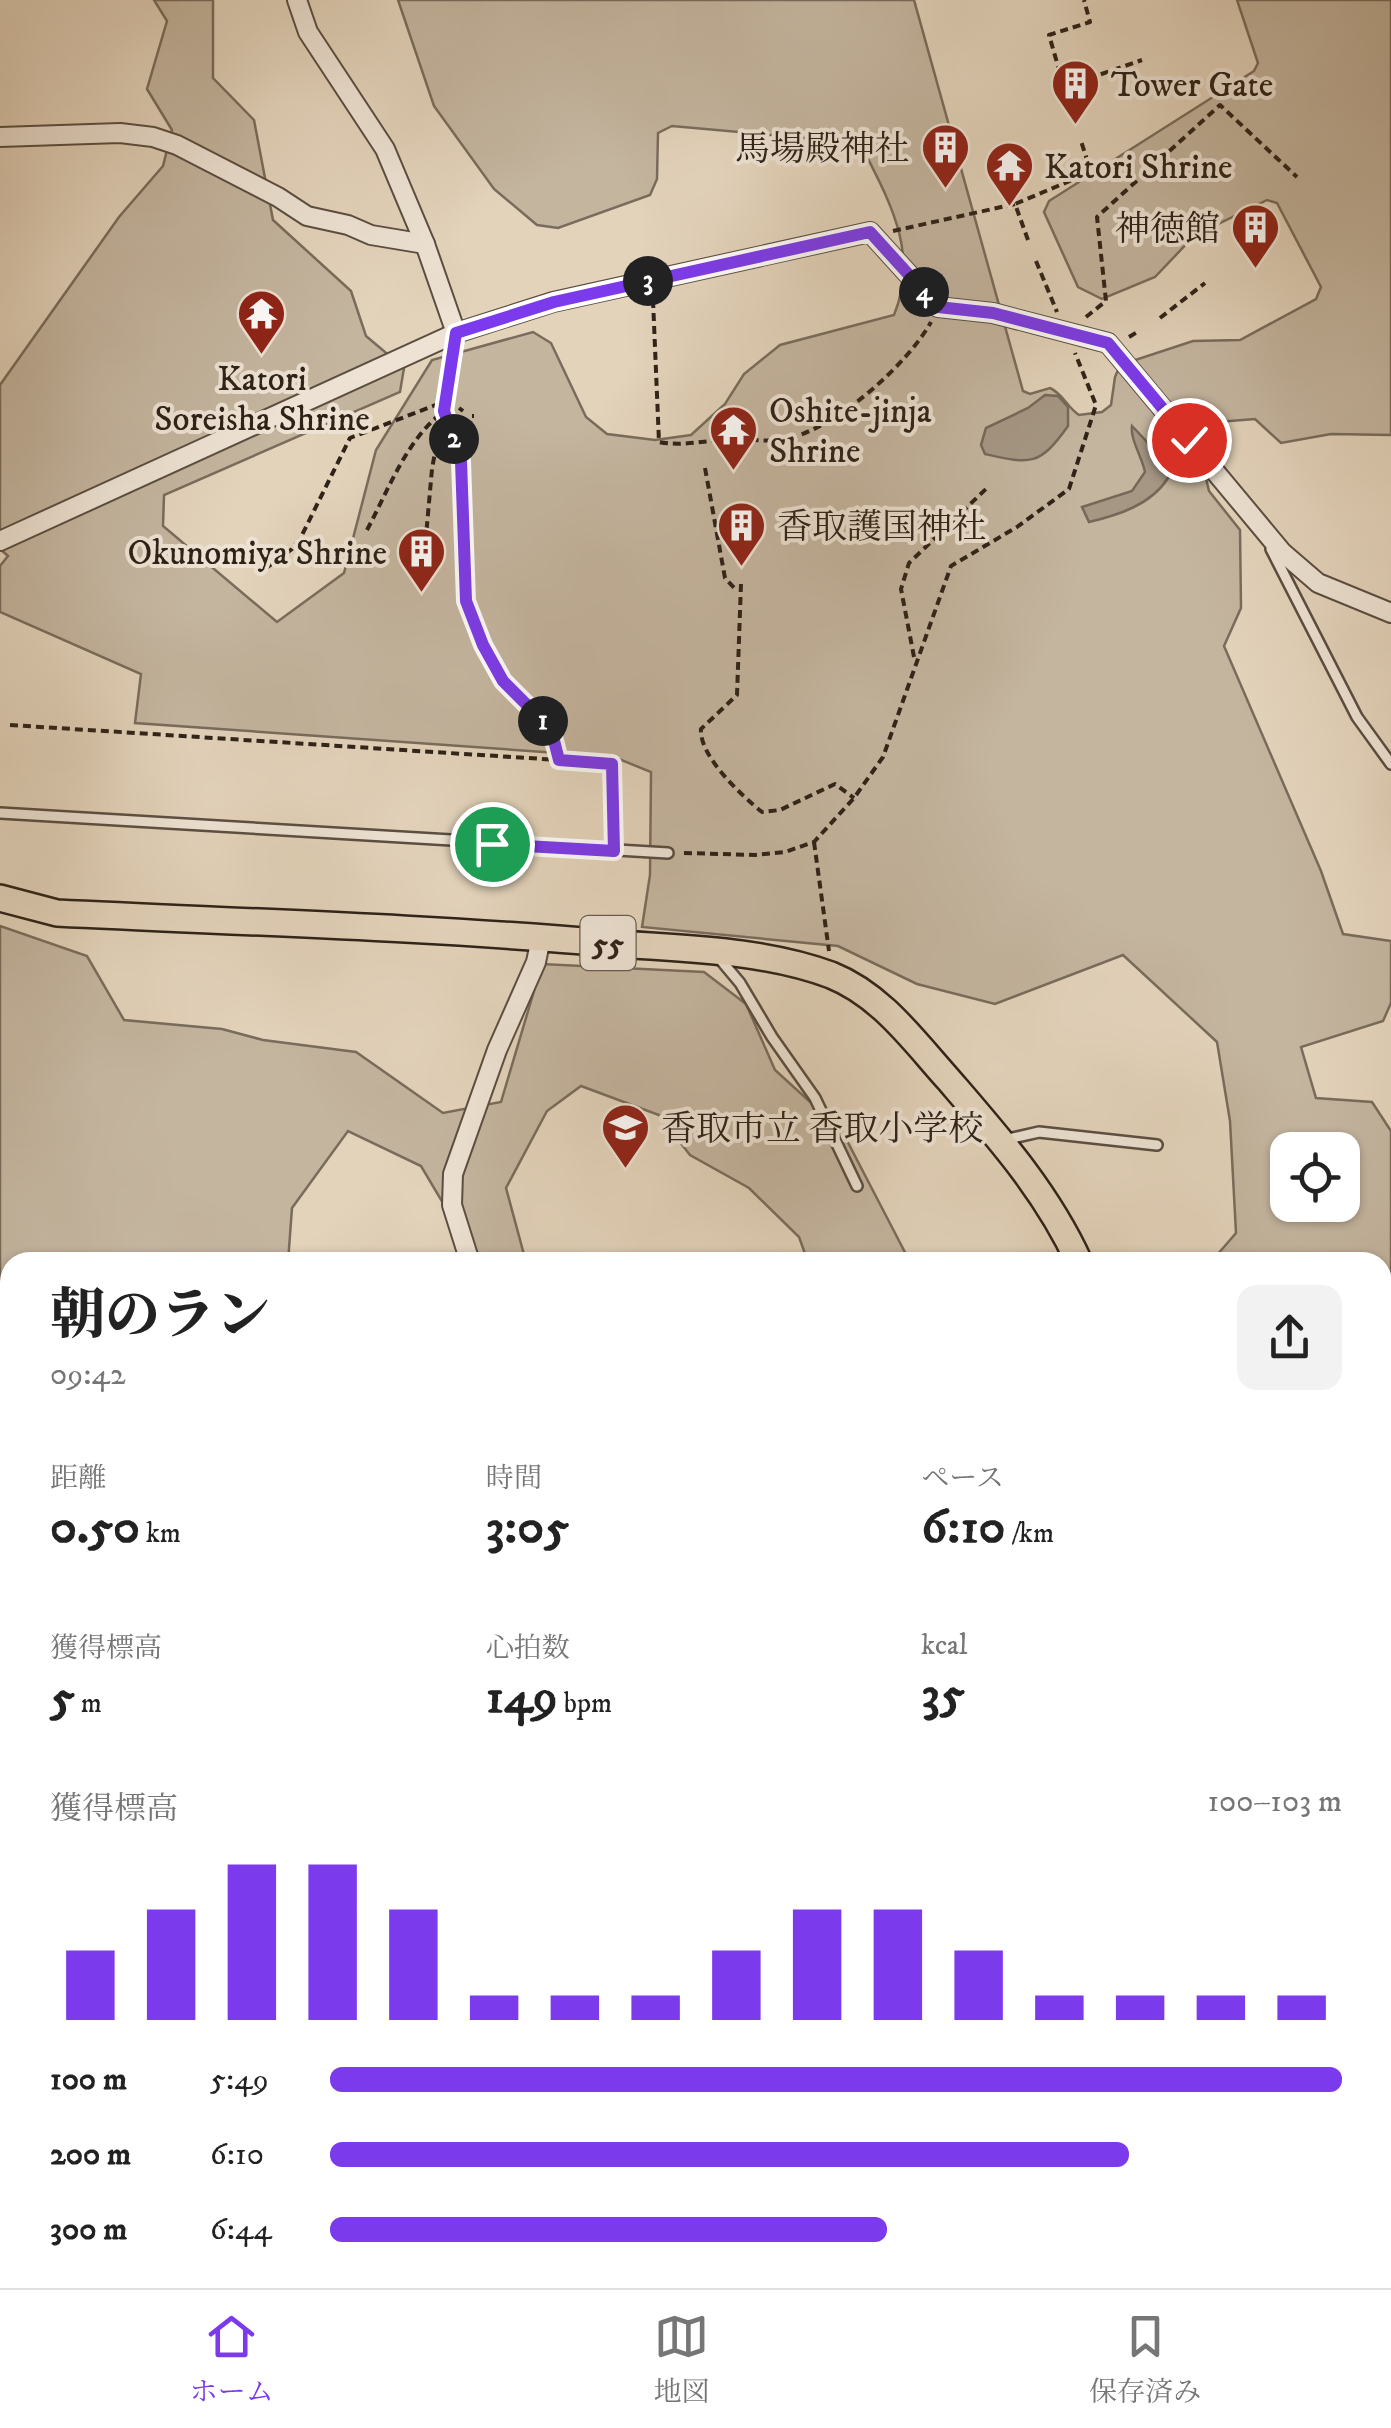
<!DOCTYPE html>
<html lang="ja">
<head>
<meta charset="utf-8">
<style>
	body { margin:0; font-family:"IM FELL DW Pica","Noto Serif JP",serif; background:#f2f2f2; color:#222; height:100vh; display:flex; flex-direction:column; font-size:38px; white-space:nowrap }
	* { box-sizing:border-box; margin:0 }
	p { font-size:32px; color:#767676 }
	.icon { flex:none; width:55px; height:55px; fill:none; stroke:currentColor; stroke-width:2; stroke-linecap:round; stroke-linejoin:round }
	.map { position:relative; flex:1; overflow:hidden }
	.sheet { position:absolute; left:0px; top:1252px; width:1392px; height:1038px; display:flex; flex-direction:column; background:#fff; border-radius:30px 30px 0 0; box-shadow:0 2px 8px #0004 }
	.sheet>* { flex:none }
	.controls { position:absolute; left:1270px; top:1132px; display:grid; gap:20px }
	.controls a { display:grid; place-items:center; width:90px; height:90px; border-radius:20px; background:#fff; box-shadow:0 2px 8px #0004; font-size:50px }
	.pin { position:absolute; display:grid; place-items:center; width:85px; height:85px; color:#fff; margin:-42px; border:5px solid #fff; border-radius:50%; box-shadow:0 2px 10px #0007 }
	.km { position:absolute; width:50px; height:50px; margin:-25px; border-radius:50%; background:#222; color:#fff; font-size:28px; line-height:50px; text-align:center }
	.round { display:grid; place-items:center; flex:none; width:105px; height:105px; border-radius:20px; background:#f2f2f2 }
	.head { display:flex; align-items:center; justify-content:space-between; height:170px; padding:0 50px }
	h1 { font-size:55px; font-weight:800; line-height:75px }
	.metrics { display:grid; grid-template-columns:repeat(3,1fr); gap:15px; height:170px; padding:10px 50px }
	.metrics div { display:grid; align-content:center }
	.metrics b { font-size:50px; font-weight:800 }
	.metrics small { font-size:28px; font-weight:400 }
	.metrics p { font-size:28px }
	.chart { height:280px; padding:20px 50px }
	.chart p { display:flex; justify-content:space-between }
	.chart svg { width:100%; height:180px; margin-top:10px; stroke:#7c3aed; stroke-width:6 }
	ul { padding:0 50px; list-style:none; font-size:32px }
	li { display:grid; grid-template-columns:160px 120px 1fr; align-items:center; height:75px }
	li i { height:25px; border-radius:12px; background:#7c3aed }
	.menu { display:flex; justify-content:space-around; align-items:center; height:140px; border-top:2px solid #e0e0e0; background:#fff; font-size:28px; color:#767676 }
	.menu a { display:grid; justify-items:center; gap:5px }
	.menu .active { color:#7c3aed }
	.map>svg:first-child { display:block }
</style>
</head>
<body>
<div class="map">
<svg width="1391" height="2288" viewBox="0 0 1391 2288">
	<rect width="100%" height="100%" fill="#e3d3bb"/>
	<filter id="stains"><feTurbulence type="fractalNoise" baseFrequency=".002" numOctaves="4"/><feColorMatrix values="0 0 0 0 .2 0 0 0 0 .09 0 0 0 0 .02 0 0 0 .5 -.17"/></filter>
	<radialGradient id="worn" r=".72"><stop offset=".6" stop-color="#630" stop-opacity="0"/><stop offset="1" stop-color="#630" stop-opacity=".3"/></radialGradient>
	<g fill="#c4b59f" stroke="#796c5c" stroke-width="2.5" fill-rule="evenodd">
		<path d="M154 0H213V78L254 120 273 220 351 291 366 336 404 368 400 392 164 495 163 526 277 622 344 573 376 450 432 360 533 332 551 343 586 417 607 434 655 440 691 435 725 404 744 374 780 345 894 315C920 251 888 199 860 143L672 126 658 133 657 179 650 195 558 228 537 225 494 189 434 106 398 0H914L1023 391 1030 394 1050 388C1063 394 1067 407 1079 415L1102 412 1111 405 1115 377 1120 365 1193 341 1240 340 1316 299 1321 287 1277 203 1267 200 1194 236 1155 277 1102 299 1078 287 1044 212 1049 201 1254 71 1258 63 1237 0H1391V435L1331 434 1281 443 1255 419 1193 424 1209 491 1240 530 1241 608 1224 646 1321 871 1343 934 1391 941V1003L1383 1021 1301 1047 1316 1098 1372 1102 1391 1131V1345L1383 1349 1382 1262H1211L1236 1233 1230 1121 1217 1042 1123 955 995 1004 917 984 838 946 642 927 650 875 651 772 614 757 135 723 141 674 0 612V566L8 556 0 549V385L119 217 163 166 172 130 147 89 167 21ZM1288 1150H1342V1205H1288Z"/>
		<polygon points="0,926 87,956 124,1020 222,1029 263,1040 356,1052 443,1113 501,1102 542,964 704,972 746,1004 775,1070 842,1131 910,1262 808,1262 799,1237 749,1188 690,1155 659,1115 581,1086 547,1111 506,1188 526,1262 478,1262 421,1166 348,1131 292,1208 288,1262 10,1262 10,1578 0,1573"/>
		<polygon points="1391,1639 1391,1733 1383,1730 1382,1644"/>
		<polygon points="1383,2008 1391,2012 1391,2288 1102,2288 1106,2280 1382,2280"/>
		<polygon points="264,2280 509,2280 504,2288 259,2288"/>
		<polygon points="527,2280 685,2280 689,2288 556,2288"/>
	</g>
	<g fill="#a59784" stroke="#756859" stroke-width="2.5">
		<path d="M1045 395 1058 396 1068 407V426C1039 467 1030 464 985 454L981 445 986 428 1028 408Z"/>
		<path d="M1132 426 1167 463 1168 478C1151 505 1118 515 1089 522L1082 507 1132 491 1145 472C1142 457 1130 439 1132 426Z"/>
	</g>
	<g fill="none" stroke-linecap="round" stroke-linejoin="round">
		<defs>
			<g id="service">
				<polyline points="1271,549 1357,717 1391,764"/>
				<polyline points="0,813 668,853"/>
				<polyline points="719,958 740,983 772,1037 815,1098 857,1186"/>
				<polyline points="1004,1140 1039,1132 1157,1145"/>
			</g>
			<g id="minor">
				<polyline points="297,0 308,32 385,149 425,244 456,333"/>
				<polyline points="0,137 120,133 153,137 177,145 278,197 307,216 348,225 371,235 425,244"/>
				<polyline points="0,541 456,333 553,302 870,232 938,307 993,313 1108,343 1282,552 1318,583 1391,613"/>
				<polyline points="470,1262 452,1205 453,1174 497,1050 536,962 541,938"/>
				<polyline points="1382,1396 1391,1384"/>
				<polyline points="5,1981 10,2016"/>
				<polyline points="0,2212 10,2202"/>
				<polyline points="347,2280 360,2288"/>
				<polyline points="929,2288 930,2280"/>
			</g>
			<g id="primary">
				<path d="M0 898 57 913C240 922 424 927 607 943 681 949 761 949 831 975 881 995 913 1040 948 1079 998 1137 1047 1192 1079 1262"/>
				<polyline points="1382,1795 1391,1803"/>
			</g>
		</defs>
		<use href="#service" stroke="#5b4e41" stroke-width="14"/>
		<use href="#minor" stroke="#5b4e41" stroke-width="22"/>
		<use href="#primary" stroke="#2e2218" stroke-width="30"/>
		<g stroke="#2e2218" stroke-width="4" stroke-dasharray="8 5" stroke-linecap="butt">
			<polyline points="1064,87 1142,60"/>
			<polyline points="1071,111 1049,35 1090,22 1084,0"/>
			<polyline points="893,231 1015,204"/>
			<polyline points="1028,240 1015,204 1091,172 1081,141"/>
			<polyline points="1036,261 1057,312"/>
			<path d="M653 300 659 442C680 446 698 442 720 440 742 437 768 444 790 438 838 426 907 365 931 322"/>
			<polyline points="1086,317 1106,301 1097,217 1220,105 1297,177"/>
			<polyline points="1160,318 1205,283"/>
			<polyline points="1129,337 1139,331"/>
			<polyline points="459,408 463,411"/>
			<polyline points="472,416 474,416"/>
			<polyline points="705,468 725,578 737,591"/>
			<path d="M367 530C389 489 406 440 444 411L461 461 466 601 483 645 503 681 551 729 559 760 613 764 614 836"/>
			<polyline points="265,569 292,549 301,537 350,438 446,401"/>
			<polyline points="422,581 432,469 453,353"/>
			<path d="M741 584 737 695 701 729C699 756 742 796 762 812L780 810 835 784 854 798"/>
			<polyline points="914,657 901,589 909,563 989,486"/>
			<polyline points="10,725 559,760"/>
			<polyline points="814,842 829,951"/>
			<polyline points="684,853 755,855 785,852 814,842 854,798 883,757 951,566 1017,527 1069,489 1096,405 1075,353"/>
			<polyline points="1382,1606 1391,1604"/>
		</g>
		<use href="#service" stroke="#ede2d3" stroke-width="9"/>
		<use href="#minor" stroke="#ede2d3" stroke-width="18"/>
		<use href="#primary" stroke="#e3d3bb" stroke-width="25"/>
	</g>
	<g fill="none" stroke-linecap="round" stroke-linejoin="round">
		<defs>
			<polyline id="route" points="492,844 614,851 612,764 559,760 551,729 503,681 483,645 466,601 461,461 444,411 456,333 554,302 870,232 938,307 993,313 1108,343 1189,440"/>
		</defs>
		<use href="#route" stroke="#fff" stroke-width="20"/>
		<use href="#route" stroke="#7c3aed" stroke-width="12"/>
	</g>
	<defs>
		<symbol id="building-pin" viewBox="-11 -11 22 30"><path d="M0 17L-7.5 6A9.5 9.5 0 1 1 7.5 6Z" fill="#8f2418" stroke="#ede2d3"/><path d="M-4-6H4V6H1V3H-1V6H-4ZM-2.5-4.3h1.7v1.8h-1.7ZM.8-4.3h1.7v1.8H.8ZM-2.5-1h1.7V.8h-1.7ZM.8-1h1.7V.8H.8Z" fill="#fff"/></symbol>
		<symbol id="temple-pin" viewBox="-11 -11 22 30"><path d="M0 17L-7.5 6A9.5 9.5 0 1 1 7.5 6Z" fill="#8f2418" stroke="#ede2d3"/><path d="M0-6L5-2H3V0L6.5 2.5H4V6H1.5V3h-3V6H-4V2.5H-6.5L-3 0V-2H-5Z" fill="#fff"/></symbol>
		<symbol id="school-pin" viewBox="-11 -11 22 30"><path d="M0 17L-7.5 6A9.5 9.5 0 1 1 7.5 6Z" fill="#8f2418" stroke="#ede2d3"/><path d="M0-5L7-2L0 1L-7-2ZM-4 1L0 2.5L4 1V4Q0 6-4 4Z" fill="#fff"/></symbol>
	</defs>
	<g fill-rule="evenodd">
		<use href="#building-pin" x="1048" y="56" width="55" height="75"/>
		<use href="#building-pin" x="918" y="120" width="55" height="75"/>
		<use href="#temple-pin" x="982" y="138" width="55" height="75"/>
		<use href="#building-pin" x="1228" y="200" width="55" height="75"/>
		<use href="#temple-pin" x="234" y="286" width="55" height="75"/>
		<use href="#temple-pin" x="706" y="402" width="55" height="75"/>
		<use href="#building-pin" x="714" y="498" width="55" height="75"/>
		<use href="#building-pin" x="394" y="524" width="55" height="75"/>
		<use href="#school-pin" x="598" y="1100" width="55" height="75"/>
	</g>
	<g text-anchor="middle" stroke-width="8" stroke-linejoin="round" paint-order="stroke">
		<rect fill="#ede2d3" stroke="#675c50" stroke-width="2.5" x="580.5" y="916" width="55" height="54" rx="8"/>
		<g font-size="32" font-weight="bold" fill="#2e2218">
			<text x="608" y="954">55</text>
		</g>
		<g font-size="35" fill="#2e2218" stroke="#ede2d3" text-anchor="start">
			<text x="1111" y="96">Tower Gate</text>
			<text x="910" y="160" text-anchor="end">馬場殿神社</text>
			<text x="1044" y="178">Katori Shrine</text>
			<text x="1220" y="240" text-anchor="end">神徳館</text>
			<text x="262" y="390" text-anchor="middle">Katori<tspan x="262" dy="40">Soreisha Shrine</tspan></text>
			<text x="769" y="422">Oshite-jinja<tspan x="769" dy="40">Shrine</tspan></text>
			<text x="777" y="538">香取護国神社</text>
			<text x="387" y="564" text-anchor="end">Okunomiya Shrine</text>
			<text x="661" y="1140">香取市立 香取小学校</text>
		</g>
	</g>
	<rect width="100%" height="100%" filter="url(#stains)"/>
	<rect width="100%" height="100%" fill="url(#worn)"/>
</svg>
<div class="controls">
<a><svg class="icon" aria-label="locate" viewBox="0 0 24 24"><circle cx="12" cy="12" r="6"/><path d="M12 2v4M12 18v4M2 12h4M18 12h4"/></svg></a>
</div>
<div class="pin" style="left:492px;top:844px;background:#1e9e55"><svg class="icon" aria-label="arrive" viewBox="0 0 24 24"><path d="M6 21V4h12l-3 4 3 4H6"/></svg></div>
<div class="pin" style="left:1189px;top:440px;background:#d93025"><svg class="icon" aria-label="check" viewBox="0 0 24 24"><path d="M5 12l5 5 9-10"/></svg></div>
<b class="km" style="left:543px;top:721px">1</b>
<b class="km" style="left:454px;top:439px">2</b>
<b class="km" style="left:648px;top:281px">3</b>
<b class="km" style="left:924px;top:292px">4</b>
<section class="sheet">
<div class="head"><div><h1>朝のラン</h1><p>09:42</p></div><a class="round"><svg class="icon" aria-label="share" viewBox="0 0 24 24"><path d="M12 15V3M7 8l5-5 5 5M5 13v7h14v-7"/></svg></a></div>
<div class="metrics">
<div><p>距離</p><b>0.50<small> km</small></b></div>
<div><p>時間</p><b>3:05</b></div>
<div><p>ペース</p><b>6:10<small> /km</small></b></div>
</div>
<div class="metrics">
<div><p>獲得標高</p><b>5<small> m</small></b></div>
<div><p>心拍数</p><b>149<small> bpm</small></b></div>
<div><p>kcal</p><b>35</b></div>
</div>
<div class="chart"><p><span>獲得標高</span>100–103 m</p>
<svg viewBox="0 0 160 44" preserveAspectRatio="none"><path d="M5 44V27M15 44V17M25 44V6M35 44V6M45 44V17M55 44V38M65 44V38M75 44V38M85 44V27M95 44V17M105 44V17M115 44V27M125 44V38M135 44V38M145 44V38M155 44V38"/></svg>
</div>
<ul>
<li><b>100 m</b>5:49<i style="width:100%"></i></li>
<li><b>200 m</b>6:10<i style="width:79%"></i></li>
<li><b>300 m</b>6:44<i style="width:55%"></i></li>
</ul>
</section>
</div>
<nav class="menu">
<a class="active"><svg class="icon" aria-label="home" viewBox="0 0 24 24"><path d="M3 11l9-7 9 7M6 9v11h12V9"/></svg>ホーム</a>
<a><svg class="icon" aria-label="map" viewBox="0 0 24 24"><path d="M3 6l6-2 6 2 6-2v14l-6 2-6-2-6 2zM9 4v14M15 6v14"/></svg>地図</a>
<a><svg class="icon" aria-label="saved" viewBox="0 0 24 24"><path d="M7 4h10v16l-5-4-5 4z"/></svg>保存済み</a>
</nav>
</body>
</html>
